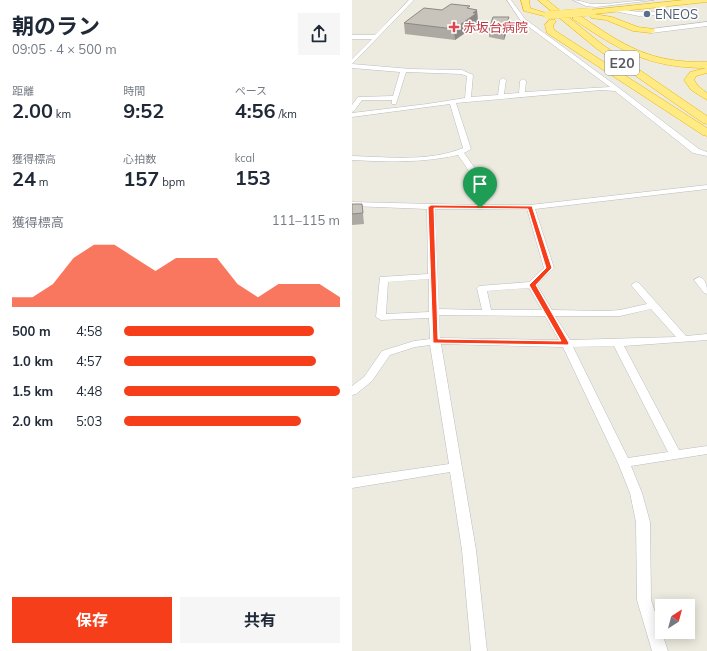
<!DOCTYPE html>
<html lang="ja">
<head>
<meta charset="utf-8">
<style>
	body { margin:0; font-family:Mulish,"Noto Sans JP",sans-serif; background:#f6f6f7; color:#1f2937; height:100vh; display:flex; flex-direction:column; font-size:15px; white-space:nowrap }
	* { box-sizing:border-box; margin:0 }
	p { font-size:13px; color:#747a83 }
	.icon { flex:none; width:22px; height:22px; fill:none; stroke:currentColor; stroke-width:2; stroke-linecap:round; stroke-linejoin:round }
	.map { position:relative; flex:1; overflow:hidden }
	.side { display:flex; flex-direction:column; background:#fff; width:352px }
	.side>* { flex:none }
	.needle { width:26px; rotate:36deg }
	.tools { position:absolute; left:303px; top:599px; display:grid; gap:8px }
	.tools a { display:grid; place-items:center; width:40px; height:40px; border-radius:0px; background:#fff; box-shadow:0 2px 10px #0003; font-size:20px }
	.pin { position:absolute; display:grid; place-items:center; width:34px; height:34px; color:#fff; margin:-41px -17px; border-radius:50% 50% 50% 0; rotate:-45deg; box-shadow:0 0 4px #0007 }
	.pin .icon { rotate:45deg }
	.round { display:grid; place-items:center; flex:none; width:42px; height:42px; border-radius:0px; background:#f6f6f7 }
	.head { display:flex; align-items:center; justify-content:space-between; height:68px; padding:0 12px }
	h1 { font-size:22px; font-weight:700; line-height:30px }
	.metrics { display:grid; grid-template-columns:repeat(3,1fr); gap:6px; height:68px; padding:4px 12px }
	.metrics div { display:grid; align-content:center }
	.metrics b { font-size:20px; font-weight:700 }
	.metrics small { font-size:11px; font-weight:400 }
	.metrics p { font-size:11px }
	.chart { height:112px; padding:8px 12px }
	.chart p { display:flex; justify-content:space-between }
	.chart svg { width:100%; height:72px; margin-top:4px; fill:#f73e1b; opacity:.7 }
	.button { display:flex; gap:8px; margin-top:auto; padding:8px 12px }
	.button a { flex:1; height:46px; border-radius:0px; background:#f73e1b; color:#fff; font-size:16px; font-weight:700; line-height:46px; text-align:center }
	.button a+a { background:#f6f6f7; color:#1f2937 }
	ul { padding:0 12px; list-style:none; font-size:13px }
	li { display:grid; grid-template-columns:64px 48px 1fr; align-items:center; height:30px }
	li i { height:10px; border-radius:5px; background:#f73e1b }
	main { display:flex; flex:1; min-height:0 }
	.map>svg:first-child { display:block }
</style>
</head>
<body>
<main>
<section class="side">
<div class="head"><div><h1>朝のラン</h1><p>09:05 · 4 × 500 m</p></div><a class="round"><svg class="icon" aria-label="share" viewBox="0 0 24 24"><path d="M12 15V3M7 8l5-5 5 5M5 13v7h14v-7"/></svg></a></div>
<div class="metrics">
<div><p>距離</p><b>2.00<small> km</small></b></div>
<div><p>時間</p><b>9:52</b></div>
<div><p>ペース</p><b>4:56<small> /km</small></b></div>
</div>
<div class="metrics">
<div><p>獲得標高</p><b>24<small> m</small></b></div>
<div><p>心拍数</p><b>157<small> bpm</small></b></div>
<div><p>kcal</p><b>153</b></div>
</div>
<div class="chart"><p><span>獲得標高</span>111–115 m</p>
<svg viewBox="0 0 160 44" preserveAspectRatio="none"><path d="M0 44V38L10 38L20 30L30 14L40 6L50 6L60 14L70 22L80 14L90 14L100 14L110 30L120 38L130 30L140 30L150 30L160 38V44z"/></svg>
</div>
<ul>
<li><b>500 m</b>4:58<i style="width:88%"></i></li>
<li><b>1.0 km</b>4:57<i style="width:89%"></i></li>
<li><b>1.5 km</b>4:48<i style="width:100%"></i></li>
<li><b>2.0 km</b>5:03<i style="width:82%"></i></li>
</ul>
<div class="button"><a>保存</a><a>共有</a></div>
</section>
<div class="map">
<svg width="355" height="651" viewBox="0 0 355 651">
	<rect width="100%" height="100%" fill="#edebdf"/>
	<g fill="none" stroke-linecap="round" stroke-linejoin="round">
		<defs>
			<g id="minor">
				<polygon points="57,0 62,0 0,64 0,59 20,39 0,39 0,35 23,35"/>
				<path d="M155 0H159L173 19 267 88 347 149 355 152V156L341 153 263 91 249 90 104 103 119 149 112 153 127 174 132 205H178L355 185V189L183 209 202 268 185 285 200 310 255 311 268 310 295 304 279 285 284 282 287 283 334 336 355 334V340L272 346 327 450 355 446V454L279 466 290 493 298 522 299 600 316 651H300L285 600 284 522 278 493 266 463 211 347 89 344 124 550 135 651H119L110 550 98 472 0 488V478L97 464 78 345 63 347 38 355 20 381 4 394 0 395V386L12 377 30 351 62 341 78 339 77 318 29 320 24 317 28 277 76 274 75 209 0 206V202L124 205 119 174 106 155C71 163 35 162 0 160V156C36 157 77 162 111 148L98 104 0 117V113L75 104 113 98 115 76 109 74 54 72 44 104H40V100H10L2 111 0 112V105L6 97 41 96 48 72 0 68V64L59 69 110 70 121 75 119 97 146 95 148 80 151 78 154 80 152 94 167 93 168 81 171 79 174 81 173 92 258 87 169 21ZM83 209H175L192 268 177 282 127 286 125 288 130 310 87 309ZM77 279V312L34 314 36 282ZM177 288 190 310H139L135 291ZM299 309 324 337 218 340 203 316H268ZM87 315 193 316 207 340 88 338ZM262 346 316 452 276 458 221 347Z"/>
				<path d="M221 0C229 0 237 5 245 4 264 4 283 0 302 0L244 7 234 6Z"/>
				<polygon points="313,3 317,4 304,15 287,16 257,10 260,8 287,12 303,12"/>
				<polygon points="355,22 355,26 299,33 296,31 299,29"/>
				<path d="M347 277C355 279 355 287 355 294L352 293 342 280Z"/>
			</g>
			<g id="highway">
				<polygon points="169,0 177,0 178,8 200,15 196,17 172,11"/>
				<polygon points="186,0 195,0 251,45 355,116 355,124 351,123 245,49"/>
				<polygon points="332,0 355,0 355,2 242,14 260,17 286,27 302,29 303,31 299,33 281,31 254,20 239,18 238,16 241,14 237,14 233,12 237,10"/>
				<path d="M221 15H227C273 46 297 63 355 62V73L344 76 342 80 346 86 355 93V100L339 90 332 80 338 72 354 68C296 68 267 50 221 19Z"/>
				<polygon points="197,20 203,20 204,22 201,25 202,30 355,128 355,136 351,135 195,33 193,25"/>
			</g>
		</defs>
		<use href="#minor" stroke="#babcc2" stroke-width="1"/>
		<use href="#highway" stroke="#ebb500" stroke-width="1"/>
		<use href="#minor" fill="#fff" fill-rule="evenodd"/>
		<use href="#highway" fill="#ffea83" fill-rule="evenodd"/>
		<defs>
			<polyline id="highway-bridge" points="196,15 237,12"/>
		</defs>
		<use href="#highway-bridge" stroke="#ebb500" stroke-width="8" stroke-linecap="butt"/>
		<use href="#highway-bridge" stroke="#ffea83" stroke-width="8"/>
	</g>
	<g fill="#aca9a2">
		<polygon points="118,9 125,10 126,24 103,40 53,34 52,23"/>
		<polygon points="157,25 152,40 137,37 137,29"/>
		<polygon points="0,204 10,204 12,224 0,225"/>
	</g>
	<g fill="#8c8984">
		<polygon points="125,10 126,24 103,40 102,29"/>
		<polygon points="157,17 157,25 152,40 152,32"/>
	</g>
	<g fill="#c8c4bc" stroke="#8c8984">
		<polygon points="99,4 118,6 115,8 125,10 121,13 125,13 102,29 52,23 72,8 90,10"/>
		<polygon points="141,17 157,17 152,32 137,29"/>
		<polygon points="0,204 10,204 11,213 0,214"/>
	</g>
	<path fill="#f73e1b" stroke="#fff" fill-rule="evenodd" d="M79 205 180 206 200 268 184 285 217 343 216 345 81 343 76 207ZM82 208 176 209 194 268 177 285 209 341 86 339Z"/>
	<circle fill="#5c6f8a" stroke="#fff" stroke-width="1.5" cx="295" cy="14" r="4"/>
	<path fill="#e0444e" stroke="#fff" stroke-width="1.5" d="M100 21h4v4h4v4h-4v4h-4v-4h-4v-4h4z"/>
	<g text-anchor="middle" stroke-width="3" stroke-linejoin="round" paint-order="stroke">
		<g font-size="13" fill="#4e5e75" stroke="#fff" text-anchor="start">
			<text x="303" y="19">ENEOS</text>
		</g>
		<g font-size="13" fill="#be3a42" stroke="#fff" text-anchor="start">
			<text x="111" y="32">赤坂台病院</text>
		</g>
		<rect fill="#fff" stroke="#8a8c91" stroke-width="1" x="253" y="51" width="34" height="24" rx="3"/>
		<g font-size="14" font-weight="bold" fill="#585b62">
			<text x="270" y="68">E20</text>
		</g>
	</g>
</svg>
<div class="tools">
<a><svg class="needle" viewBox="-14 -14 28 28"><path d="M0-13l5 13h-10z" fill="#e53935"/><path d="M0 13l5-13h-10z" fill="#747a83"/></svg></a>
</div>
<div class="pin" style="left:128px;top:208px;background:#1e9e55"><svg class="icon" aria-label="arrive" viewBox="0 0 24 24"><path d="M6 21V4h12l-3 4 3 4H6"/></svg></div>
</div>
</main>
</body>
</html>
